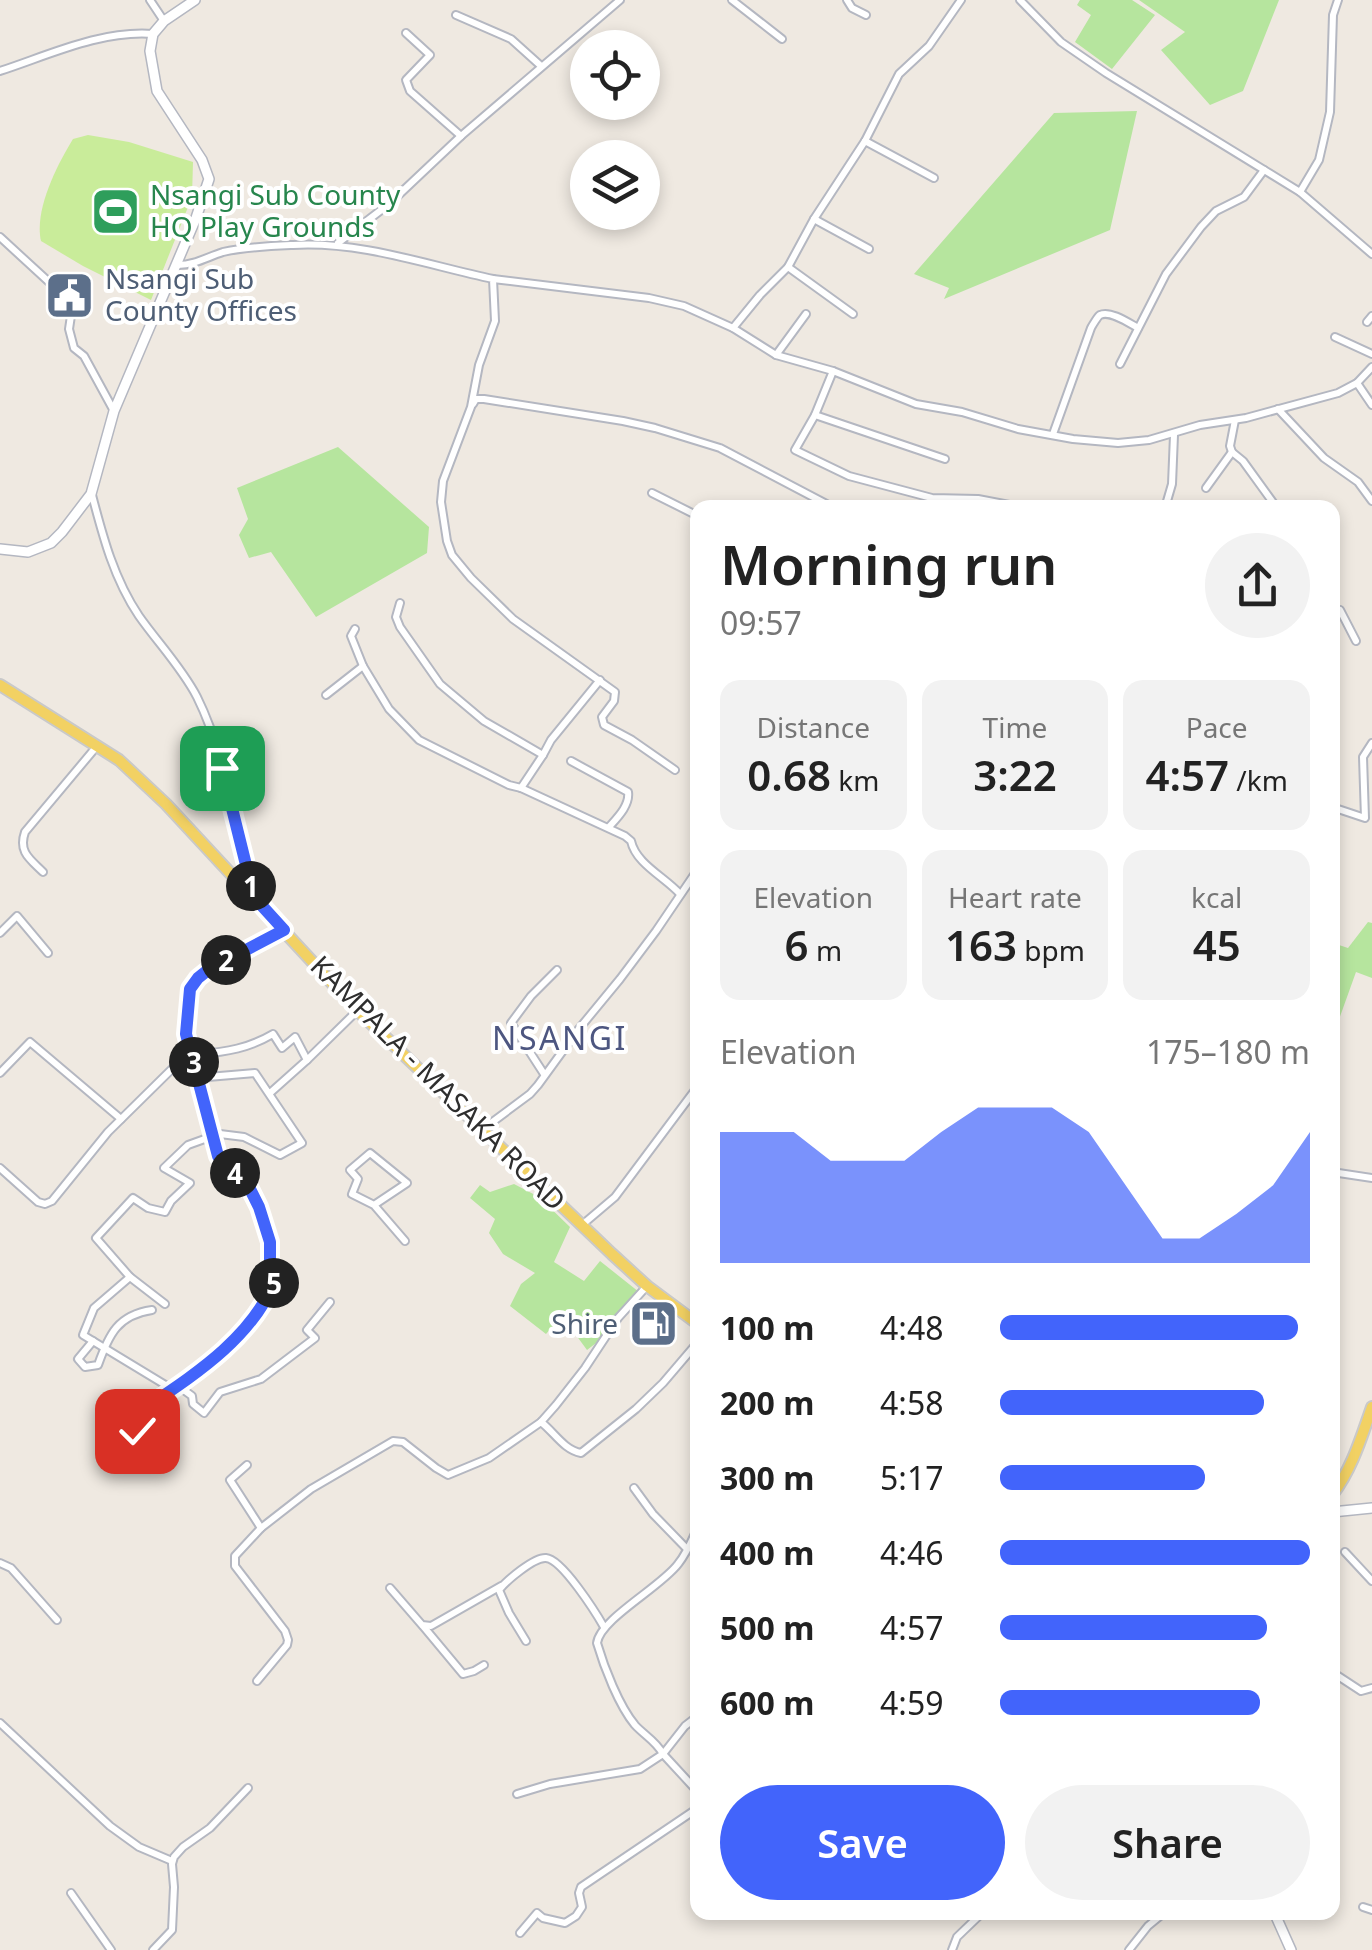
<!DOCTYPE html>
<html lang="en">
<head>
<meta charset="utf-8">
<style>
	body { margin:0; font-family:"Noto Sans",sans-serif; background:#f2f2f2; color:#222; height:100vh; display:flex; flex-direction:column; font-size:38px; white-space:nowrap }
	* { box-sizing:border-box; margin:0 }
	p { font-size:32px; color:#767676 }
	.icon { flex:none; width:55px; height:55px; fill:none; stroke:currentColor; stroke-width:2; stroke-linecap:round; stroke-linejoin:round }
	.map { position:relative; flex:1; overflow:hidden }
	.details { position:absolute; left:690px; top:500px; width:650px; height:1420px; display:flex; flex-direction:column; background:#fff; border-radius:20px; box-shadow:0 5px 15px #0003 }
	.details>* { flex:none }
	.buttons { position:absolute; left:570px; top:30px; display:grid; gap:20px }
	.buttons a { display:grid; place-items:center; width:90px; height:90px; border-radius:50%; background:#fff; box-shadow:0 5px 15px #0003; font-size:50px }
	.pin { position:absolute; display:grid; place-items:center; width:85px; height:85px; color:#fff; margin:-42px; border-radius:20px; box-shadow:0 5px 15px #0006 }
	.km { position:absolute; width:50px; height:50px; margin:-25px; border-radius:50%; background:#222; color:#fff; font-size:28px; line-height:50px; text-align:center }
	.round { display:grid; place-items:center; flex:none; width:105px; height:105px; border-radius:52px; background:#f2f2f2 }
	.summary { display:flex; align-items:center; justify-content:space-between; height:170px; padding:0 30px }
	h1 { font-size:55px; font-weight:600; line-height:75px }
	.stats { display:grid; grid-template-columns:repeat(3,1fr); gap:15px; height:170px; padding:10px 30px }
	.stats div { display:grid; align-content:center; border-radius:20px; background:#f2f2f2; text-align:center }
	.stats b { font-size:42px; font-weight:600 }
	.stats small { font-size:28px; font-weight:400 }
	.stats p { font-size:28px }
	.chart { height:280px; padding:20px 30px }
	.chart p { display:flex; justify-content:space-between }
	.chart svg { width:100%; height:180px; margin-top:10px; fill:#4264fb; opacity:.7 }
	.button { display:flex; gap:20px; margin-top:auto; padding:20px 30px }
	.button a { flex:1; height:115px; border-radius:60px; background:#4264fb; color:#fff; font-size:40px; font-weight:600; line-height:115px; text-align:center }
	.button a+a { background:#f2f2f2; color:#222 }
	ul { padding:0 30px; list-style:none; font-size:32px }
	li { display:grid; grid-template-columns:160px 120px 1fr; align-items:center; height:75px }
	li i { height:25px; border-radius:12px; background:#4264fb }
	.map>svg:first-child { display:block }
</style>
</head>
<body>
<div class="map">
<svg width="1372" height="1950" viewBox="0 0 1372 1950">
	<rect width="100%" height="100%" fill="#efe9e1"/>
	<g fill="#b6e59e">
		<polygon points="1080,0 1132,0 1155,15 1112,69 1075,42 1091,15 1077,5"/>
		<polygon points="1139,0 1279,0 1243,91 1210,105 1161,50 1185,32"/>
		<polygon points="1137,111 1110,230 944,299 949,288 914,274 1054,113"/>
		<polygon points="338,447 429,527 427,553 316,617 271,552 249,558 239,535 248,519 237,488"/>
		<polygon points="1368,922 1372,923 1372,978 1356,972 1333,1036 1333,943 1348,948"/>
		<polygon points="514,1184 539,1197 570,1227 554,1262 584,1281 600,1261 639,1292 620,1311 609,1333 587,1350 562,1316 546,1334 510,1306 521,1284 535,1273 503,1254 489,1233 495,1219 470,1198 480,1185 490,1192"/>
	</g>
	<path fill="#c9ec9a" d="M88 135 129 142 193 162 192 197 151 300 83 266 41 241C34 210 57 165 73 139Z"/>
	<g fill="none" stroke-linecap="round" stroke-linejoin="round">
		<defs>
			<g id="street">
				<polyline points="150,0 164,21"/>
				<polyline points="732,0 782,39"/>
				<polyline points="847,0 852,8 866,15"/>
				<polyline points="1020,0 1061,42 1106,73 1300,192 1372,254"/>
				<polyline points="456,15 511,39 541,66"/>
				<polyline points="406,33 430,55 406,80 410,91 461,136"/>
				<path d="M0 71C49 55 101 30 153 34"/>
				<polyline points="865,141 934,178"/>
				<polyline points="1300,192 1319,160 1330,112 1333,15 1338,0"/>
				<polyline points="814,219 869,249"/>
				<polyline points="0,237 61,293 72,309 69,329 74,348 84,356 114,411"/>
				<polyline points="338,243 389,204 461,136 620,0"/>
				<path d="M178 265C195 265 207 257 223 252 244 247 270 246 293 245 361 241 427 265 493 279L495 321 479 365 471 407 443 481 441 502 447 541 452 555 471 578 513 619 615 692 614 701 602 717 604 725 632 740 675 770"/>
				<polyline points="788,267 853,314"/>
				<polyline points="493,279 649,298 684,306 733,328 776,355 833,371 916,404 962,412 1018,429 1073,439 1118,443 1149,440 1200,425 1246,418 1338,393 1357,383 1372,367"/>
				<polyline points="1367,322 1372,316"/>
				<polyline points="733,328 760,295 788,267 814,219 865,141 899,74 929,46 961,0"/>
				<polyline points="1335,337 1372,354"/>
				<polyline points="776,355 806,314"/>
				<polyline points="1120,364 1166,274 1201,227 1216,211 1244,197 1264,170"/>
				<polyline points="833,371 815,415 795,450 849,476 932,498 978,499 1026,508"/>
				<polyline points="1357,383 1372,405"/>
				<polyline points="473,404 476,399 484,399 623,421 655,428 720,448 834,508"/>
				<polyline points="1278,409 1324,458 1358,482 1372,501"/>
				<polyline points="815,415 945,459"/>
				<polyline points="1235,420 1230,446 1232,452 1243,461 1277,508"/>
				<path d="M1053 434 1091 328C1092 326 1098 316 1100 315 1110 310 1129 323 1138 328"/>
				<polyline points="1206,488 1232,452"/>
				<polyline points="652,493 698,516"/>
				<path d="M92 495C103 537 114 579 139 616 158 643 182 668 197 697 225 753 239 835 254 896"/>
				<polyline points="1165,508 1172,484 1174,435"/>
				<polyline points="400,603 396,617 400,627 440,684 484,721 543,755"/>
				<polyline points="1332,614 1340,610 1356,641"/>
				<polyline points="355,629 351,636 363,666"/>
				<path d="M326 695 363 666 389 709 419 740 509 785 521 788 625 836 631 841C636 864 665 877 680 894"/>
				<path d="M571 761 628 792C630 805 618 817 609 827"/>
				<polyline points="521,788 543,755 551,740 600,680"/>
				<polyline points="1332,807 1365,818 1363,757 1372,743"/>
				<path d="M43 872C30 859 18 852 25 832L97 746"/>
				<polyline points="0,933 17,916 48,953"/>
				<polyline points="307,1060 357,1011"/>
				<polyline points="0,1073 30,1042 121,1119"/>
				<polyline points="544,1074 511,1023 531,996 557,970"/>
				<polyline points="483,1129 530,1094 538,1085 578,1030 620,979 656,931 698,869"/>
				<path d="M212 1133 244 1137 280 1155 302 1143 255 1073 208 1077 199 1054C227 1052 249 1048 273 1034L282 1048 295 1037 307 1060 270 1093"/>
				<polyline points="0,1168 38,1202 45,1204 52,1201 108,1132 177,1064 185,1044 189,989 198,978 208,970 283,931"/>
				<polyline points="1332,1172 1372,1178"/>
				<polyline points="374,1205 407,1183 370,1153 350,1170 358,1179 352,1194 374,1205 405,1241"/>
				<polyline points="582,1225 615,1197 698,1086"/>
				<polyline points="130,1277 96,1238 133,1198 148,1208 165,1212 171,1201 190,1183 164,1168 188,1145 213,1136"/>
				<polyline points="165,1304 130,1277 94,1308 83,1335 172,1389"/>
				<path d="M93 1341 78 1359 85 1367 98 1365C109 1334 118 1315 152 1310"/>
				<polyline points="177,1385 192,1396 193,1404 204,1413 220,1392 261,1379 315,1338 307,1330 330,1302"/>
				<path d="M541 1422C554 1432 564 1450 581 1453L636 1409 663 1383 698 1342"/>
				<path d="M124 1441 137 1431 129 1419C184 1381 251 1343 276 1278L269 1265 270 1242 259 1207 250 1189 218 1156 186 1033"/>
				<polyline points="247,1465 230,1480 261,1528"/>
				<polyline points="634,1488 653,1514 687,1549"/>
				<path d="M698 1527C692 1540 687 1553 678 1564 661 1587 600 1619 597 1643 604 1667 619 1706 635 1725 644 1735 656 1741 663 1754L698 1792"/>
				<polyline points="1345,1552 1372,1581"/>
				<polyline points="0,1563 11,1568 57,1620"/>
				<polyline points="390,1588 422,1625 431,1626 501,1586"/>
				<polyline points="423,1626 463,1674 474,1671 484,1665"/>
				<path d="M526 1641 509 1613 499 1590C506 1581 534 1557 546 1558 562 1559 596 1613 604 1627"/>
				<polyline points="1332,1672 1361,1691 1372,1688"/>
				<polyline points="257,1681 287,1645 288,1640 285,1631 235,1566 235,1556 261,1528 311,1489 393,1441 403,1442 436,1468 448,1475 489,1458 541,1422 556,1405 585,1368 618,1318 647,1286"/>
				<polyline points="0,1723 110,1826 139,1847 172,1861"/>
				<polyline points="517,1794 550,1784 640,1769 663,1754 685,1726 698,1716"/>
				<polyline points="71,1893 111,1950"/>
				<polyline points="1363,1907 1372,1910"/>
				<polyline points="520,1933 537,1913 543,1918 565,1923 576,1916 582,1907 579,1893 581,1887 698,1808"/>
				<polyline points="153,1950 172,1930 174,1887 172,1864 174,1857 183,1847 210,1828 248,1788"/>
				<polyline points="952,1950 957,1937 983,1912"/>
				<polyline points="1129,1950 1148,1926 1165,1912"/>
			</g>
			<g id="secondary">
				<polyline points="0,549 28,552 51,543 62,532 91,494 114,411 196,218 209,179 202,160 157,91 150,51 153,34 164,21 195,0"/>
				<polyline points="1332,1512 1372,1508"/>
				<polyline points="1274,1912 1291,1950"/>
			</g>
			<g id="primary">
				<polyline points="0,685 119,760 166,804 358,1011 612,1254 647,1286 698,1324"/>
				<path d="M1332 1495C1352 1469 1361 1438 1372 1407"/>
			</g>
		</defs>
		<use href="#street" stroke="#b4b7c1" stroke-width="10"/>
		<use href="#secondary" stroke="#b4b7c1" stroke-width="12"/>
		<use href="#primary" stroke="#c9c9c9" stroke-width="14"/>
		<use href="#street" stroke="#fff" stroke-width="6"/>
		<use href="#secondary" stroke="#fff" stroke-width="9"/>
		<use href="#primary" stroke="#f2d163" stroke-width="10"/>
	</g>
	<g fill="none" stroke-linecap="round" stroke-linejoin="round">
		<defs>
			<path id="route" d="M137 1431 129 1419C184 1381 251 1343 276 1278L270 1265V1242L259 1207 250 1189 218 1156 186 1034 190 989 198 978 208 970 284 930 254 897 222 768"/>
		</defs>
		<use href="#route" stroke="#fff" stroke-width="20"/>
		<use href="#route" stroke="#4264fb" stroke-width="12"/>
	</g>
	<defs>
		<symbol id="stadium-square" viewBox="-11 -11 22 22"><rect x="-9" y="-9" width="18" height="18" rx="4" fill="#2e9e5b" stroke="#fff"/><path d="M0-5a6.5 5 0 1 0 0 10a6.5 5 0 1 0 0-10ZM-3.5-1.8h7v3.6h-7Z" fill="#fff"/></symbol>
		<symbol id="civic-square" viewBox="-11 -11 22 22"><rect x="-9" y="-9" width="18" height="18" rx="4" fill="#5c6f8a" stroke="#fff"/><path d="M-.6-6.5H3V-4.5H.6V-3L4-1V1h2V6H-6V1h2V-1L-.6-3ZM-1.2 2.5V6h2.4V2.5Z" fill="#fff"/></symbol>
		<symbol id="fuel-square" viewBox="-11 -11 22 22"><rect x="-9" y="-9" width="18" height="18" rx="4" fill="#5c6f8a" stroke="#fff"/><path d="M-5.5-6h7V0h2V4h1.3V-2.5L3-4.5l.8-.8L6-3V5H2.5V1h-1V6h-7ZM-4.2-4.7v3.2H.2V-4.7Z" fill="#fff"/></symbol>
	</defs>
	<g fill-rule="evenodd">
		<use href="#stadium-square" x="88" y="184" width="55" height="55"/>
		<use href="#civic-square" x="42" y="268" width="55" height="55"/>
		<use href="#fuel-square" x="626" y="1296" width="55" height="55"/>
	</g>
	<g text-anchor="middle" stroke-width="8" stroke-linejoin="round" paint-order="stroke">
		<g font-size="28" fill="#27864d" stroke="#fff" text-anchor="start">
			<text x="150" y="205">Nsangi Sub County<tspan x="150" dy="32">HQ Play Grounds</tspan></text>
		</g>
		<g font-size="28" fill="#4e5e75" stroke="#fff" text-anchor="start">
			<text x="105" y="289">Nsangi Sub<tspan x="105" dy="32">County Offices</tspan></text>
			<text x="618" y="1334" text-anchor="end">Shire</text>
		</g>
		<g font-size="28" fill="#2e2e2e" stroke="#fff">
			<text transform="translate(438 1083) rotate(45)" y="10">KAMPALA - MASAKA ROAD</text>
		</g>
		<g font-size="32" letter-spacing="2.5" fill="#4d5680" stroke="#fff">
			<text x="560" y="1050">NSANGI</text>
		</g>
	</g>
</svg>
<div class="buttons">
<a><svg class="icon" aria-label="locate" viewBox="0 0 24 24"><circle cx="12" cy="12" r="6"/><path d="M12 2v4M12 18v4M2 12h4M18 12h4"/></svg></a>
<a><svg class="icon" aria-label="layers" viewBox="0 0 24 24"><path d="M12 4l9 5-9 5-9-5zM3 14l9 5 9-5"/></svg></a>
</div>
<div class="pin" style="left:222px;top:768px;background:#1e9e55"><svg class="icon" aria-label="arrive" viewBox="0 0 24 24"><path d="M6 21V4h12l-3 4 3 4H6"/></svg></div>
<div class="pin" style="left:137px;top:1431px;background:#d93025"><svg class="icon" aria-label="check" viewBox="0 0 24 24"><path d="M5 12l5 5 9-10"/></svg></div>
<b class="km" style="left:251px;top:886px">1</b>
<b class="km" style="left:226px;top:960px">2</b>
<b class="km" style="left:194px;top:1062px">3</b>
<b class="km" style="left:235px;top:1173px">4</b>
<b class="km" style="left:274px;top:1283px">5</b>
<section class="details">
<div class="summary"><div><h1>Morning run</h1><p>09:57</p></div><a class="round"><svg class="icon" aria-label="share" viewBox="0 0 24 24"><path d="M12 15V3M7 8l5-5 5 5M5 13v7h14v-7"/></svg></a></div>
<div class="stats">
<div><p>Distance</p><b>0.68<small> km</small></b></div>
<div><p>Time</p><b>3:22</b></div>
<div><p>Pace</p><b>4:57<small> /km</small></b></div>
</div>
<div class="stats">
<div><p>Elevation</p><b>6<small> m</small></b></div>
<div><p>Heart rate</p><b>163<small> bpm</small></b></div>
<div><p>kcal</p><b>45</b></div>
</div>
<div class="chart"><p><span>Elevation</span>175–180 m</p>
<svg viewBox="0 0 160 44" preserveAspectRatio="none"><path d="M0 44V12L10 12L20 12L30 19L40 19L50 19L60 12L70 6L80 6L90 6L100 12L110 25L120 38L130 38L140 32L150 25L160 12V44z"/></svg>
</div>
<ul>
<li><b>100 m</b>4:48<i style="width:96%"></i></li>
<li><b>200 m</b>4:58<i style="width:85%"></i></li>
<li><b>300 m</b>5:17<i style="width:66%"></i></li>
<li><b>400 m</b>4:46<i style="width:100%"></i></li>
<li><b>500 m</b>4:57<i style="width:86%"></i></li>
<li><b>600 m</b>4:59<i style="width:84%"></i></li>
</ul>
<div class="button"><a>Save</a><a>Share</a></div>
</section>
</div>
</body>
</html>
